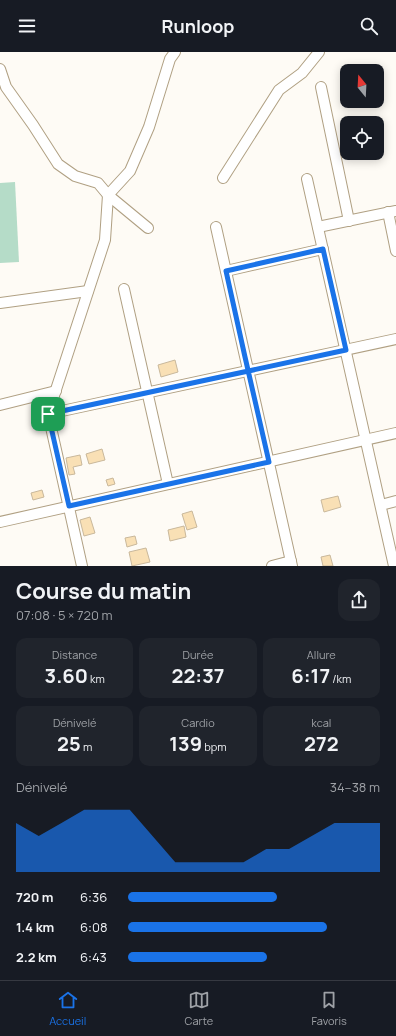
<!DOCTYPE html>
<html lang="fr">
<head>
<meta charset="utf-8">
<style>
	body { margin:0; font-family:Manrope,sans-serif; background:#20242c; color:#f1f3f6; height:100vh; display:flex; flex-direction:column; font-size:15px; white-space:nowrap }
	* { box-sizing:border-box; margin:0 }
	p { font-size:13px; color:#9ea1a6 }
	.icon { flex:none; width:22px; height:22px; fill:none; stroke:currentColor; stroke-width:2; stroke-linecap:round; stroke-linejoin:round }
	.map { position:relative; height:514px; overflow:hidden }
	.sheet { display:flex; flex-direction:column; background:#171b24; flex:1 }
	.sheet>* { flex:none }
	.needle { width:26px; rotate:342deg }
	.tools { position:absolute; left:340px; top:12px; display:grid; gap:8px }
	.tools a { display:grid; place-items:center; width:44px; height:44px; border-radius:8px; background:#171b24; box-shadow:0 2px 10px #0003; font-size:20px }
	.pin { position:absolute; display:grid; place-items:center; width:34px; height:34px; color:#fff; margin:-17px; border-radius:8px; box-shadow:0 2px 6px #0006 }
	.round { display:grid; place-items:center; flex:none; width:42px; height:42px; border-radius:12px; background:#20242c }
	.summary { display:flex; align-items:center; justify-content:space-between; height:68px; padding:0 16px }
	h1 { font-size:22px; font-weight:700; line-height:30px }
	.stats { display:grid; grid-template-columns:repeat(3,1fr); gap:6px; height:68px; padding:4px 16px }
	.stats div { display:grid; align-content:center; border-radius:10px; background:#20242c; text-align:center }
	.stats b { font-size:20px; font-weight:700 }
	.stats small { font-size:11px; font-weight:400 }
	.stats p { font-size:11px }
	.chart { height:112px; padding:8px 16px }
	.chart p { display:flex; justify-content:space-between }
	.chart svg { width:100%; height:72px; margin-top:4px; fill:#1a73e8; opacity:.7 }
	ul { padding:0 16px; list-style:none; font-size:13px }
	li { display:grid; grid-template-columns:64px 48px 1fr; align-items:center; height:30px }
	li i { height:10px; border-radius:5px; background:#1a73e8 }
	header { display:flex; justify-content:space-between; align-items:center; height:52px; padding:0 16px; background:#171b24; font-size:18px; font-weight:700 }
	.dock { display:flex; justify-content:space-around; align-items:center; height:56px; border-top:1px solid #363941; background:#171b24; font-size:11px; color:#9ea1a6 }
	.dock a { display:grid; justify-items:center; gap:2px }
	.dock .selected { color:#1a73e8 }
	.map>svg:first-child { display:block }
</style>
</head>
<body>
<header><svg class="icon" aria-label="menu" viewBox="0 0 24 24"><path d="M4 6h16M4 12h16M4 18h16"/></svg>Runloop<svg class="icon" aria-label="search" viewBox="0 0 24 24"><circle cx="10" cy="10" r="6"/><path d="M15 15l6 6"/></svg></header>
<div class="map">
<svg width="396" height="514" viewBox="0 0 396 514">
	<rect width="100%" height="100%" fill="#fefbf5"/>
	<polygon fill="#b5dcc8" points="15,130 19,210 0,211 0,131"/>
	<g fill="#f9e0b5" stroke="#c9b89b">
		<polygon points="175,308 178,320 161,325 158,313"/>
		<polygon points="102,397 105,408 89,412 86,402"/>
		<polygon points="80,403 82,413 73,415 75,422 69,423 66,406"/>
		<polygon points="113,426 115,432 108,434 106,428"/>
		<polygon points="42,438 44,445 33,448 31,441"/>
		<polygon points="338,444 341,455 324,460 321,448"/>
		<polygon points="192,459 197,475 187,478 182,462"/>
		<polygon points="90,465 95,481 84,484 80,468"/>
		<polygon points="184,474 186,485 170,489 168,478"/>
		<polygon points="135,484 137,492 127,495 125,486"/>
		<polygon points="146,496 150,510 132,514 129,500"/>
		<polygon points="330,503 333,514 323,514 321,505"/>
	</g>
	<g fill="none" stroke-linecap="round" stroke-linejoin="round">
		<defs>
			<g id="minor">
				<polyline points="0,17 6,35 33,73 58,112 75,124 98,131 108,143 148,176"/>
				<polyline points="321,35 349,169"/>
				<polyline points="223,126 279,38 302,21 319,0"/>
				<polyline points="307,127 394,514"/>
				<polyline points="388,160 396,199"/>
				<polyline points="216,175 292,514"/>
				<polyline points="318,175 396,159"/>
				<polyline points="226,219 323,197"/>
				<polyline points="124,237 168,432"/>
				<polyline points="0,251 88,239"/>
				<polyline points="0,353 56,339"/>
				<polyline points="48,362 396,287"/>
				<polyline points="381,453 396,449"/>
				<polyline points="0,470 396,381"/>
				<polyline points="82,514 48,362 105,188 108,143 130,119 149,75 170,7 175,0"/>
				<polyline points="272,514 291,509"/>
			</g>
		</defs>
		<use href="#minor" stroke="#b0a083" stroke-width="12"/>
		<use href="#minor" stroke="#fff" stroke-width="10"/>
	</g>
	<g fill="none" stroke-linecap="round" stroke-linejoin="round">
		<defs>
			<path id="route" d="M48 362 69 454 269 410C254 346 240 283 226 219L323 197 346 298C247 319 147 341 48 362"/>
		</defs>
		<use href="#route" stroke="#fff" stroke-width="8"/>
		<use href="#route" stroke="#1a73e8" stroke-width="5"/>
	</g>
</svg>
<div class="tools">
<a><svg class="needle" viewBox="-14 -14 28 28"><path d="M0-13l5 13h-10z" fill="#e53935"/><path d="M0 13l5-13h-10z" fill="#9ea1a6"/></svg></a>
<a><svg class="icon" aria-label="locate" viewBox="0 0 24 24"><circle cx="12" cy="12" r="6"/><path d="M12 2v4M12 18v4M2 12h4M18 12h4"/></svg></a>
</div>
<div class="pin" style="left:48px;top:362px;background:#1e9e55"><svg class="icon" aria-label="arrive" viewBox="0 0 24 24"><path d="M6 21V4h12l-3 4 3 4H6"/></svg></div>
</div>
<section class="sheet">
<div class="summary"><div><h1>Course du matin</h1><p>07:08 · 5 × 720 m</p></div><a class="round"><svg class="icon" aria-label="share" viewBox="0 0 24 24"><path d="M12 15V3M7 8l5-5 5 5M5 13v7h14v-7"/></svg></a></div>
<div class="stats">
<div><p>Distance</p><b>3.60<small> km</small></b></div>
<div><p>Durée</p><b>22:37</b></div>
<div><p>Allure</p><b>6:17<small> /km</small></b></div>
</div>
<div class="stats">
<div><p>Dénivelé</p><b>25<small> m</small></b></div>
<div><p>Cardio</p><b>139<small> bpm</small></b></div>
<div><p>kcal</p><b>272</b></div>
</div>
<div class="chart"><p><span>Dénivelé</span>34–38 m</p>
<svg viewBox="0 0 160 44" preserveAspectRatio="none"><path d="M0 44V14L10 22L20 14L30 6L40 6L50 6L60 22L70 38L80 38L90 38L100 38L110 30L120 30L130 22L140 14L150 14L160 14V44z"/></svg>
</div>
<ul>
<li><b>720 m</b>6:36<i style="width:59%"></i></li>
<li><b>1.4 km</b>6:08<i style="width:79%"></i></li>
<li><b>2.2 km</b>6:43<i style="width:55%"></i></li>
</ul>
</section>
<nav class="dock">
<a class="selected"><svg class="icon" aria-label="home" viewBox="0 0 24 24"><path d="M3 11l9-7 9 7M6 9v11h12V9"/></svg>Accueil</a>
<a><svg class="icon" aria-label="map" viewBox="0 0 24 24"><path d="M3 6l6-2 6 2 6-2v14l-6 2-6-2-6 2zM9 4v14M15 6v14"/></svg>Carte</a>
<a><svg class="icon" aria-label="saved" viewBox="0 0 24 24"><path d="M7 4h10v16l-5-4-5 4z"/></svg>Favoris</a>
</nav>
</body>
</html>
